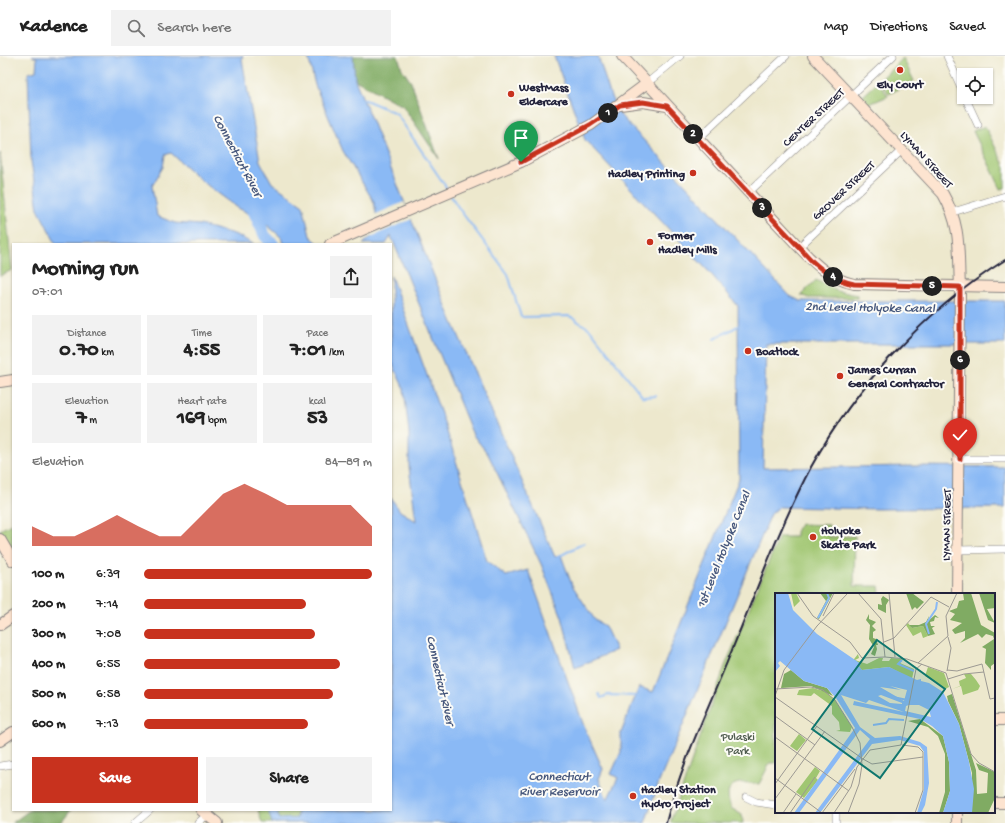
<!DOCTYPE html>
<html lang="en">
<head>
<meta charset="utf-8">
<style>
	body { margin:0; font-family:"Gochi Hand",sans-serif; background:#f2f2f2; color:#222; height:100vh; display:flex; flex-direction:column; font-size:15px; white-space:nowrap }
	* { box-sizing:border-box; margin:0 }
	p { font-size:13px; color:#767676 }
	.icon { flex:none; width:22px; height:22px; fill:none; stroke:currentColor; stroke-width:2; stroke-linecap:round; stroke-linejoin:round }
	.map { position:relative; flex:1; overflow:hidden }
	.side { position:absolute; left:12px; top:187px; width:380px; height:568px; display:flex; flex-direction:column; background:#fff; border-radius:0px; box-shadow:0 1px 3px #0004 }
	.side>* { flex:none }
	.controls { position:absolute; left:957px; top:12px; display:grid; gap:8px }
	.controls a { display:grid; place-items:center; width:36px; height:36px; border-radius:0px; background:#fff; box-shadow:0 1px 3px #0004; font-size:20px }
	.pin { position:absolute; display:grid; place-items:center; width:34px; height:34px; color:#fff; margin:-41px -17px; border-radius:50% 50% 50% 0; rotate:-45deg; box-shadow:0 0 4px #0007 }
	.pin .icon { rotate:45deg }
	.km { position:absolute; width:20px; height:20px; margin:-10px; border-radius:50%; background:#222; color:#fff; font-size:11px; line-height:20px; text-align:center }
	.round { display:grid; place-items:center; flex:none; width:42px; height:42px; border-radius:0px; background:#f2f2f2 }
	.overview { display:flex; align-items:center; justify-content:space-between; height:68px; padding:0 20px }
	h1 { font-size:22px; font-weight:700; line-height:30px }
	.metrics { display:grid; grid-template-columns:repeat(3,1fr); gap:6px; height:68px; padding:4px 20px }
	.metrics div { display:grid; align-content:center; border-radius:0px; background:#f2f2f2; text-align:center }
	.metrics b { font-size:20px; font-weight:700 }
	.metrics small { font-size:11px; font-weight:400 }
	.metrics p { font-size:11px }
	.chart { height:112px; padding:8px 20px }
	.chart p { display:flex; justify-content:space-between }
	.chart svg { width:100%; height:72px; margin-top:4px; fill:#c8321e; opacity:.7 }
	.cta { display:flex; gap:8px; margin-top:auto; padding:8px 20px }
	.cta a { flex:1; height:46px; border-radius:0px; background:#c8321e; color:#fff; font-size:16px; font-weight:700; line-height:46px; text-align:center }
	.cta a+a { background:#f2f2f2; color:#222 }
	ul { padding:0 20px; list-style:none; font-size:13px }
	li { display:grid; grid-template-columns:64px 48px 1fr; align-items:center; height:30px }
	li i { height:10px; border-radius:5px; background:#c8321e }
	header { display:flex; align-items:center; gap:24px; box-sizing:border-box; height:56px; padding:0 20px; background:#fff; border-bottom:1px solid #e0e0e0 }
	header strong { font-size:19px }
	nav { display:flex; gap:22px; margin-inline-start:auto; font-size:14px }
	.search { width:280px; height:36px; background:#f2f2f2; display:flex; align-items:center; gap:10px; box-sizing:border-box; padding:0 14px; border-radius:0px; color:#767676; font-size:15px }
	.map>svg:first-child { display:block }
</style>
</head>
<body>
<header>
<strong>Kadence</strong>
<div class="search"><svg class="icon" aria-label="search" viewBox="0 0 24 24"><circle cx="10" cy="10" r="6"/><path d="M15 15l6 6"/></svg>Search here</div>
<nav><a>Map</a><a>Directions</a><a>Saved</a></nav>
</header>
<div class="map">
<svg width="1005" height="767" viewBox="0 0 1005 767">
	<rect width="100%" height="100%" fill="#fdfcf7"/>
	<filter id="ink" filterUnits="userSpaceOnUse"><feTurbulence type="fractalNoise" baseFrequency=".025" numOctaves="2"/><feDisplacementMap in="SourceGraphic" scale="8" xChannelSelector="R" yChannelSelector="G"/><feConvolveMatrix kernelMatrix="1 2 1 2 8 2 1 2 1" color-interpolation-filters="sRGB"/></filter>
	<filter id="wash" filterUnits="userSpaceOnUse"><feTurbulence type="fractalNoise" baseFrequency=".012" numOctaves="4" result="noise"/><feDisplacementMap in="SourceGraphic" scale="16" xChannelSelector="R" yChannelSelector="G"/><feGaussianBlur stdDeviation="0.9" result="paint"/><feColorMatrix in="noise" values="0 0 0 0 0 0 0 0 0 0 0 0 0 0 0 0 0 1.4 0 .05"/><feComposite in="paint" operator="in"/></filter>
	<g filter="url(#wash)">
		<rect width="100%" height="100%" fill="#ede8cd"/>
		<g fill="#a0c671" stroke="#617456">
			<polygon points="903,2 914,25 889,38 879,25"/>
			<polygon points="878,26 888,40 867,49 861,42"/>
			<polygon points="985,70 1005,111 1005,132 1001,133 973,75"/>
			<polygon points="0,97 12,214 0,220"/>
			<polygon points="816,224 837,235 857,239 857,242 808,242 801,239"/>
			<polygon points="13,467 13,494 0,474"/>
			<path d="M800 468 829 469V481L855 480 854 530H879L880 538H776V707H770L759 728C739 725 721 725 731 752L742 759 743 767H670L725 610 779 481H796V476Z"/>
			<polygon points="258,754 297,754 297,767 262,767"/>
		</g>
		<g fill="#80ab63" stroke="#51664f">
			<polygon points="353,0 398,0 402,13 411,26 439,103 403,50 355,24"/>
			<polygon points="30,754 71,754 61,767 12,767"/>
		</g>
		<g fill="#8ab9f5" stroke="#566e98">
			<polygon points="32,0 243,0 242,3 260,105 272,127 303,149 310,180 319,188 283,188 281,181 261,164 238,152 203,126 171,97 165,99 163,111 152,130 157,160 175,167 200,169 234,178 254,188 56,188 38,153 31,105 28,17 36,15 37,2"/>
			<polygon points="308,0 353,0 355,24 363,43 448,255 555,501 561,499 572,529 595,564 605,570 616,594 575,612 562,561 541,508 488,398 473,379 391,180 386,188 363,188 379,174 374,146 343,95 315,29"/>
			<polygon points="554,0 598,0 611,41 621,60 790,240 800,245 1005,245 1005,288 766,288 763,412 918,410 1005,411 1005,452 879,453 779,451 771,458 659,726 645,767 272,767 268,754 277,754 279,763 297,762 297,754 391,754 391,442 400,455 416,465 409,411 409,377 404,333 391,305 391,220 444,366 487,505 506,520 528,514 585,673 603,713 599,723 607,744 618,722 611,718 621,696 621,677 639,631 653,636 739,423 738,250 712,219 585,84"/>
		</g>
		<polygon fill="#ede8cd" points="404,146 412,163 364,184 377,173 374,159"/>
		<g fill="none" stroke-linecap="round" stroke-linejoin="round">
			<g stroke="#8ab9f5" stroke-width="2">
				<polyline points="363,43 396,57 448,134"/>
				<polyline points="451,140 460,154 508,218 521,261 569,260 590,273 643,341 656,340"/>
				<polyline points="714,283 738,270"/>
				<polyline points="556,502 584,487"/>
				<polyline points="599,638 601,642 608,639 635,640"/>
			</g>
			<polyline stroke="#8ab9f5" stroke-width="12" points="250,147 265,180 273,188"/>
		</g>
	</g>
	<g filter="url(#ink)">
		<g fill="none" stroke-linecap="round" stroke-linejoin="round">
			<defs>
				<g id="street">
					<polyline points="947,0 964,38"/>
					<polyline points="646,28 680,0"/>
					<polyline points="965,41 978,69"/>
					<polyline points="698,83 786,0"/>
					<polyline points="748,137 893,0"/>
					<polyline points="953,156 1005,140"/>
					<polyline points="799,191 902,94"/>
					<polyline points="960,403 1005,403"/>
					<polyline points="958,494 1005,493"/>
					<polyline points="0,710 13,708"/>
					<polyline points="746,741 756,746 776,749"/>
					<polyline points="135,767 150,754"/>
					<polyline points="198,767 208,758"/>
					<polyline points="836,767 836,756"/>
				</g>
				<g id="secondary">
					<path d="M622 0 799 191C815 208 830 223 854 228L1005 231"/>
					<path d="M813 0 943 138C962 171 958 195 960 231L957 538"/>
					<polyline points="620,49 643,46 667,50"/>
					<polyline points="330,188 521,106 591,69 646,28"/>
					<polyline points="0,326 13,324"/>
					<polyline points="0,483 13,505"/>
					<polyline points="0,569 13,560"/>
					<polyline points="994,664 1005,664"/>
					<polyline points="0,685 13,676"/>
					<polyline points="994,747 1005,747"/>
					<polyline points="201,754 217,767"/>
					<polyline points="957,756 957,767"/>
				</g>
			</defs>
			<use href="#street" stroke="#888584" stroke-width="8"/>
			<use href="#secondary" stroke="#888584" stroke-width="12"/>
			<use href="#street" stroke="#fff" stroke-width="7"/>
			<use href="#secondary" stroke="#fde4d0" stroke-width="10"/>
			<path stroke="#22223b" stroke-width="2" d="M666 767C681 707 709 651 732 594 757 533 780 470 811 411 856 329 926 254 1005 204"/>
		</g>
	</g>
	<g fill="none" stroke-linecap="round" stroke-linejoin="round" filter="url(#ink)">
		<defs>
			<path id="route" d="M521 106 590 69 620 49 643 46 667 50 812 205C825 217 836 224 854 228L960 231V403"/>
		</defs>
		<use href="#route" stroke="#fff" stroke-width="8"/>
		<use href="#route" stroke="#c8321e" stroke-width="5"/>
	</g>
	<g fill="#c8321e" stroke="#fdfcf7" stroke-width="1.5">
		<circle cx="900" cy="14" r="4"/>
		<circle cx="511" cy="38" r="4"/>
		<circle cx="693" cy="117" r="4"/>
		<circle cx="650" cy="186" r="4"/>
		<circle cx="748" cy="295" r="4"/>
		<circle cx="840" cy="320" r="4"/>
		<circle cx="813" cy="481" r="4"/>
		<circle cx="633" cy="740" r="4"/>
	</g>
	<g text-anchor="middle" stroke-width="4" stroke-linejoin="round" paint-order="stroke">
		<g font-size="12" font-weight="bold" fill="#22223b" stroke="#fdfcf7" text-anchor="start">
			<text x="900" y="32" text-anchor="middle">Ely Court</text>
			<text x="519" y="35">WestMass<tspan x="519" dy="14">Eldercare</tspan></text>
			<text x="685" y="121" text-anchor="end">Hadley Printing</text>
			<text x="658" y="183">Former<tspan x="658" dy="14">Hadley Mills</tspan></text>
			<text x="756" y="299">Boatlock</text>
			<text x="848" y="317">James Curran<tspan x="848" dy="14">General Contractor</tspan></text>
			<text x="821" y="478">Holyoke<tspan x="821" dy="14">Skate Park</tspan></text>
			<text x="641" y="737">Hadley Station<tspan x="641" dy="14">Hydro Project</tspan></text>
		</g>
		<g font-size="12" fill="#22223b" stroke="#fdfcf7">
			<text transform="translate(813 61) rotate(-43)" y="4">CENTER STREET</text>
			<text transform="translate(927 103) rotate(48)" y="4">LYMAN STREET</text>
			<text transform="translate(843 134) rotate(-43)" y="4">GROVER STREET</text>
			<text transform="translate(946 469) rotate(-89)" y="4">LYMAN STREET</text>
		</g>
		<g font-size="12" fill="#4e5b4e" stroke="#fdfcf7">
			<text x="738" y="684">Pulaski<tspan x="738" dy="14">Park</tspan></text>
		</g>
		<g font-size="13" font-style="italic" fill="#46577c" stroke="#fdfcf7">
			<text transform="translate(239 99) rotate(62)" y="5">Connecticut River</text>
			<text transform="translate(870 250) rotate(1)" y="5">2nd Level Holyoke Canal</text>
			<text transform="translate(722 493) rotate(-68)" y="5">1st Level Holyoke Canal</text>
			<text transform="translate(442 624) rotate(77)" y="5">Connecticut River</text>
			<text x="559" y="724">Connecticut<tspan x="559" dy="15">River Reservoir</tspan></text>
		</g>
	</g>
	<g transform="translate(775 537)">
		<rect width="220" height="220" fill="#ede8cd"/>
		<path d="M16 0H21L25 8 19 14ZM133 30 137 35 148 33 153 43 148 45 146 39 138 43 131 32ZM83 61 84 65 80 67 92 71 104 65H108L107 68H114L116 65 128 66 125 70 139 76 137 86 114 74 87 77 76 70ZM153 74 169 80 174 94 170 96 150 83ZM189 81H196L201 87 205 93 203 97 188 102 186 93 177 96 185 93 184 88 191 85ZM38 95 51 99 60 107 77 134 75 139 61 138 65 137 64 129 57 121V113L39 100 36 103 22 102 24 97ZM24 141 31 147 22 158 15 153ZM40 174 45 178 41 185 43 187 29 205 21 199Z" fill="#a0c671"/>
		<path d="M45 0H58L44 26 42 25 51 8ZM131 0H137L149 9 142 16 140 14 137 17ZM188 0H196L206 32 220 40V70L216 73V77L210 70 211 56 207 54 219 46 218 43 211 41 207 45 203 41 185 50 190 45V38L180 41 177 37 187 30 175 27 180 21 174 18 182 15 184 8 189 7ZM204 0H220V15L212 16 220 30 213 27ZM108 3 114 7 111 12V20L103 16V11L107 12 106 6ZM94 21V26L101 29 97 33 101 37 98 39V45L101 46 103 52H101L102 56 100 63 96 61 99 54 94 46 95 32 91 27ZM160 22 164 25 160 24 159 28 155 29 156 33H160L157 35 160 41 153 43 148 33 137 35 134 32H144L151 29 154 23 153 28ZM16 77 29 88 52 95 58 103 36 93 6 95 9 81ZM177 101 201 177 202 201 212 200 213 180 204 177 201 170 220 179V205L213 220H197V180L184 131 173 108 172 103ZM145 126 168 143 174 169 175 198 168 220H164L170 199V161L163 143 153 134 133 128Z" fill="#80ab63"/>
		<path d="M0 0H13L18 17 42 41 86 71 84 73 87 77 114 74 142 87 146 86V88L154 90 168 99 184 131 194 169 199 196 197 220H168L175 198 174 169 168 143 157 133 145 126 78 112 79 108 129 119 94 107 91 110 66 102 85 134 100 145 125 143 145 149 152 154 154 190 150 212 146 220H142L149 196V159L145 153 125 147 97 151 45 220H40L95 146 85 137 24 220H19L80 135 61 105 52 95 29 88 5 68 3 70 5 73 0 79ZM115 93 132 97 129 108 105 94 126 97ZM106 102 127 110V111L115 110 103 103ZM134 112H144L154 117 156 124 130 118 131 113Z" fill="#8ab9f5" fill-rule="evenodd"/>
		<path fill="none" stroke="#8ab9f5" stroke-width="2" d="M43 25 54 5 52 0M154 41 151 31 161 16 162 9M127 67 123 71 139 78M118 104 142 109M98 132 111 130 114 126 129 127"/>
		<path fill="none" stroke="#9c9993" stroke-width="1" d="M22 0 38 23 75 49 87 65 110 64M83 0 106 26 110 64 132 66 171 80 196 161 204 170 220 179M114 0 120 64M48 23 59 0M109 49 119 45 156 4 174 14M143 70 173 43 171 23 182 0M172 77 182 78 207 71 215 106 220 105M172 78 176 55 173 44M173 86 189 81 209 79M0 96 36 94 48 97 60 107 77 134 85 150 87 172 84 191 73 220M0 103 9 77 42 33 72 1M0 104 88 166M0 123 40 152M0 144 74 198M127 152 143 154 148 159V197L140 220M88 166 97 171 148 164M0 185 47 220 80 176M0 191 42 133M0 206 50 138M8 220 21 201M15 220 40 184M59 220 76 194 82 174 95 157 126 152 141 76 147 71"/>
		<path fill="#0f766e" fill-opacity="0.15" stroke="#0f766e" stroke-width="2" d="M102 47 170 96 105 185 37 136Z"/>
		<rect width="220" height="220" fill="none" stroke="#22223b" stroke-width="2"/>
	</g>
</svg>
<div class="controls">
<a><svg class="icon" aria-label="locate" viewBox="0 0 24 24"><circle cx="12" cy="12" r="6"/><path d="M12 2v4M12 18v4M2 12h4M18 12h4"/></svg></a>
</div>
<div class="pin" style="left:521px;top:106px;background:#1e9e55"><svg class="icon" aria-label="arrive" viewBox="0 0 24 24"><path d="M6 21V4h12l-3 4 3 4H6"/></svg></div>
<div class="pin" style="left:960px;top:403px;background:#d93025"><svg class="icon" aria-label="check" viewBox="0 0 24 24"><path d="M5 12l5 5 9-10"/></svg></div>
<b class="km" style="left:608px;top:57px">1</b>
<b class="km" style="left:693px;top:78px">2</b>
<b class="km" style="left:762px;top:152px">3</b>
<b class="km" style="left:833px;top:221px">4</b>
<b class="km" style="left:932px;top:230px">5</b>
<b class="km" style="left:960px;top:304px">6</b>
<section class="side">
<div class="overview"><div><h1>Morning run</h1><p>07:01</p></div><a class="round"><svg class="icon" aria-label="share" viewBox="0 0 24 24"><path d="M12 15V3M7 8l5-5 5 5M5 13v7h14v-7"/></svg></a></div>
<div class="metrics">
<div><p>Distance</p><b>0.70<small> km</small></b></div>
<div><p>Time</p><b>4:55</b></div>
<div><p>Pace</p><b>7:01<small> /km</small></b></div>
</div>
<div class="metrics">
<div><p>Elevation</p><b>7<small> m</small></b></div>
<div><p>Heart rate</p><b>169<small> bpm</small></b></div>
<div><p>kcal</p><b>53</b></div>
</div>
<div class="chart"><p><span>Elevation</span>84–89 m</p>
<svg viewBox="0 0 160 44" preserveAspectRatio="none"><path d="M0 44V32L10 38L20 38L30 32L40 25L50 32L60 38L70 38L80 25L90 12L100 6L110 12L120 19L130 19L140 19L150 19L160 32V44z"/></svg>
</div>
<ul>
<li><b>100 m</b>6:39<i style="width:100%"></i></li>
<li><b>200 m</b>7:14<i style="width:71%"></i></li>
<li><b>300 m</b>7:08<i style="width:75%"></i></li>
<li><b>400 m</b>6:55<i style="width:86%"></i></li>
<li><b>500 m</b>6:58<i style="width:83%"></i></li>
<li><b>600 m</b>7:13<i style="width:72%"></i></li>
</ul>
<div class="cta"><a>Save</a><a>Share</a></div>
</section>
</div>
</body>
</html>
